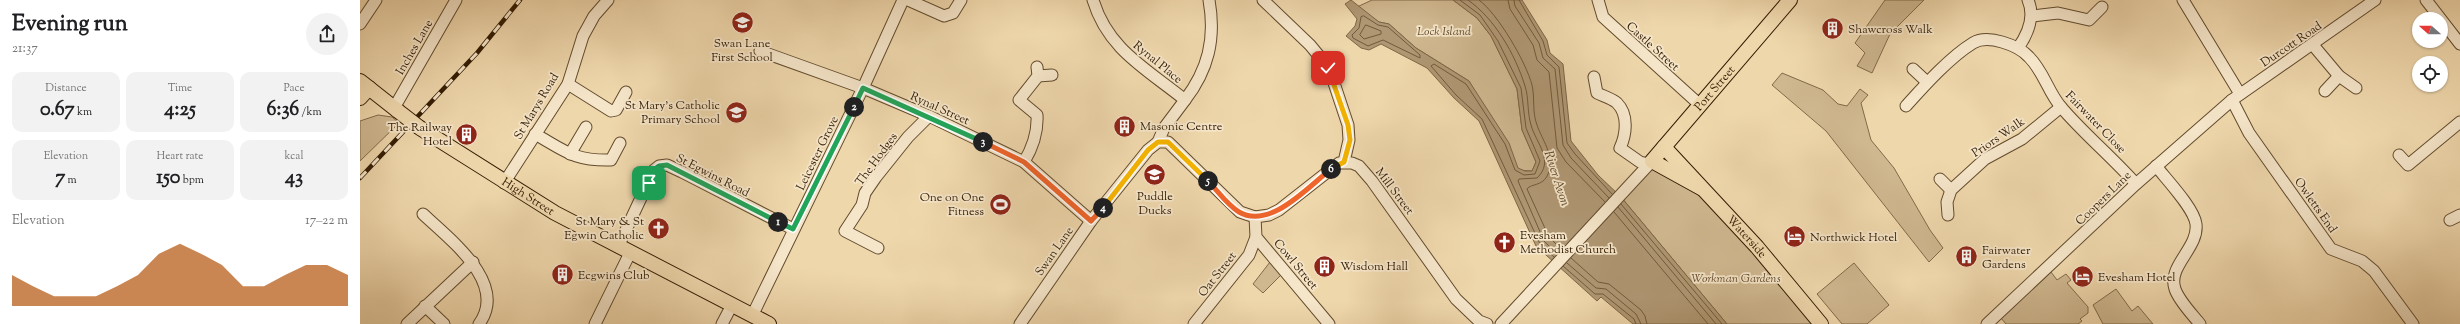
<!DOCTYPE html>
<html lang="en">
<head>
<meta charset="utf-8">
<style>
	body { margin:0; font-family:"Sorts Mill Goudy",serif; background:#f2f2f2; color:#202124; height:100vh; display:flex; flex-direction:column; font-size:15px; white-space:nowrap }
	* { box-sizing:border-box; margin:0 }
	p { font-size:13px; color:#757577 }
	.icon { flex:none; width:22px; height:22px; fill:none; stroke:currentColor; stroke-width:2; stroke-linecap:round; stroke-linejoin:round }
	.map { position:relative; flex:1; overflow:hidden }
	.drawer { display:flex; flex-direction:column; background:#fff; width:360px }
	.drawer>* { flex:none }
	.needle { width:26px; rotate:291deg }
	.buttons { position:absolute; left:2052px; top:12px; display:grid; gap:8px }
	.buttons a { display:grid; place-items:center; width:36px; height:36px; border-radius:50%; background:#fff; box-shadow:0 1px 3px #0004; font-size:20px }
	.pin { position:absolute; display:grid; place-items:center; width:34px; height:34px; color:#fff; margin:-17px; border-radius:8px; box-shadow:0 2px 6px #0006 }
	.km { position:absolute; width:20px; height:20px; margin:-10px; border-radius:50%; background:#222; color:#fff; font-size:11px; line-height:20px; text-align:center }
	.round { display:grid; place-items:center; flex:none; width:42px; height:42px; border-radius:21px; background:#f2f2f2 }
	.head { display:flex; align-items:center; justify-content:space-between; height:68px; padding:0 12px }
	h1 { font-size:22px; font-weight:700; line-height:30px }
	.metrics { display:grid; grid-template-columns:repeat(3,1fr); gap:6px; height:68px; padding:4px 12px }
	.metrics div { display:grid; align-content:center; border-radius:10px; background:#f2f2f2; text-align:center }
	.metrics b { font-size:20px; font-weight:700 }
	.metrics small { font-size:11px; font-weight:400 }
	.metrics p { font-size:11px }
	.chart { height:112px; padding:8px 12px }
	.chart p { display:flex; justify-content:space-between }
	.chart svg { width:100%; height:72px; margin-top:4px; fill:#b45309; opacity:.7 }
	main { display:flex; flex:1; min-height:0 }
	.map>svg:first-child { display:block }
</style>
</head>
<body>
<main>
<section class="drawer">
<div class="head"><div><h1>Evening run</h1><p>21:37</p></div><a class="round"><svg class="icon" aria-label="share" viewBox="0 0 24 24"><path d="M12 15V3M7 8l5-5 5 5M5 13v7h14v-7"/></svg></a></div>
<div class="metrics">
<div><p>Distance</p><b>0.67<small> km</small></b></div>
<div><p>Time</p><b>4:25</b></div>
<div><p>Pace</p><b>6:36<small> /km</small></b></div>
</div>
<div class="metrics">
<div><p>Elevation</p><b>7<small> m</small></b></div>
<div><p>Heart rate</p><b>150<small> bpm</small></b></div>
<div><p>kcal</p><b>43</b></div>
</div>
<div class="chart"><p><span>Elevation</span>17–22 m</p>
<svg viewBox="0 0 160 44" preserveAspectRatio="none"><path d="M0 44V25L10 32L20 38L30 38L40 38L50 32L60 25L70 12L80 6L90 12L100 19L110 32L120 32L130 25L140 19L150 19L160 25V44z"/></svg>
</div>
</section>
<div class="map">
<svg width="2100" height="324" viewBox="0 0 2100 324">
	<rect width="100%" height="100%" fill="#efd7ac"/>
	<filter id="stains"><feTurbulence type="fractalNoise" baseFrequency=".005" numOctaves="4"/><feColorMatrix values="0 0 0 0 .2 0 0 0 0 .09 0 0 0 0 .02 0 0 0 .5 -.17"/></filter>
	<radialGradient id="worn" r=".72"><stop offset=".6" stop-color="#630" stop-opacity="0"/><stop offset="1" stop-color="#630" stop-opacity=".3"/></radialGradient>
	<g fill="#cfb78f" stroke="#816a49">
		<polygon points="1012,0 1093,0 1117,18 1131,36 1157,89 1162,130 1176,162 1172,171 1157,170 1109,81 1056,48 1029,24 1019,22 997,7"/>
		<polygon points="1525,0 1564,0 1530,34 1512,73 1497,66 1505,53 1495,43"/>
		<polygon points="1422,73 1463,90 1478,104 1487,106 1500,89 1508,95 1501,103 1511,140 1534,168 1570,230 1583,248 1569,262 1466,131 1412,85"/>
		<polygon points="18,115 32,117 39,123 0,161 0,121"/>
		<polygon points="1289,165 1331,181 1461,324 1367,324 1261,197"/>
		<polygon points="910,262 922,274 903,293 893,284"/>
		<polygon points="1494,263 1529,305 1507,324 1482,324 1457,294"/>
		<polygon points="1691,272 1697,280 1706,274 1711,280 1707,283 1728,307 1728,313 1720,319 1722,321 1718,324 1646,324 1641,318"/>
		<polygon points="1756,289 1772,311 1778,306 1793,324 1743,324 1733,305"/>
	</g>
	<polygon fill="#af9773" stroke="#7d6646" points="991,0 1019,22 1029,24 1056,48 1109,81 1149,143 1158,168 1165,171 1172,171 1176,162 1162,130 1157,89 1131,36 1117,18 1093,0 1162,0 1187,40 1190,53 1203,64 1211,141 1238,175 1261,197 1367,324 1273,324 1241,297 1237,301 1176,246 1119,121 1094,98 1067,68 1021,44 1009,50 1001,48 986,36 995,26 997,19 985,4"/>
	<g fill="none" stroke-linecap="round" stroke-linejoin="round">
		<g stroke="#715a3b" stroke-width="1">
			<polyline points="1100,0 1120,15 1138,41 1161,88 1166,128 1180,161 1175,174 1164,175 1155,170 1145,144 1106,84 1074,64 1071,66 1096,95 1122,119 1180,244 1194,257"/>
			<path d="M1108 0C1135 19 1155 54 1165 86 1169 98 1167 112 1171 125 1176 143 1195 161 1177 178L1159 179 1158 181 1184 241 1197 254"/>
			<path d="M1119 0C1138 14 1166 62 1172 85 1175 98 1172 112 1177 125 1182 140 1194 154 1189 171 1185 187 1171 183 1167 189L1189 237 1201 249"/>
			<polyline points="1148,0 1150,9 1173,45 1177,60 1189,72 1197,148 1206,162 1245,202"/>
			<polyline points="1154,0 1155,6 1179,43 1183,58 1195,69 1203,145 1211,158 1249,198"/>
			<polyline points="1159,0 1183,41 1187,55 1199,67 1207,143 1215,154 1252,194"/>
			<polygon points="1004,16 1018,25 1028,27 1060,55 1060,58 1023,40 1008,46 993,38 992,35 999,28 1001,17"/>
			<polygon points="1006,25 1021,31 1021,34 1004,39 1000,35"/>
			<polyline points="1261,204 1362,324"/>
			<polyline points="1258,207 1356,324"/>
			<polyline points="1254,212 1348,324"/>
			<polyline points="1211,258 1238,282 1249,284 1281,310 1285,316 1287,324"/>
			<polyline points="1207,263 1236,288 1246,289 1276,314 1281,324"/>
			<polyline points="1203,266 1235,294 1243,294 1274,319 1276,324"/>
		</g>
		<defs>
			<g id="minor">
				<polyline points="548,0 584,16 593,13 601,0"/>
				<path d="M733 0C748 50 787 69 825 100L804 128 798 142"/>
				<polyline points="903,0 950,45 969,68 988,125 989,140 984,162"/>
				<polyline points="1238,0 1243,17 1340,105"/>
				<polyline points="1823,0 1880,94"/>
				<polyline points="2066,0 2100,44"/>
				<polyline points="1672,16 1698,13 1729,20 1742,7"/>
				<polyline points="0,24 16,0"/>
				<polyline points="1953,45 1979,76 1996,88"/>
				<path d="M1658 48C1668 34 1675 16 1668 0"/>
				<polyline points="400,51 503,88 569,116 664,162 731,221"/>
				<polyline points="1553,69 1567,82"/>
				<polyline points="678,76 692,75"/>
				<path d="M1234 77 1237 93C1243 96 1253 99 1257 103 1269 115 1266 135 1260 148L1280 162 1289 164"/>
				<polyline points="208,84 251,111 256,110 266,92"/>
				<polyline points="1965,91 1979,76"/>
				<path d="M825 100C848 70 856 39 849 0"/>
				<polyline points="1872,100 1889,133 1971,249 2002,261 2014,271 2053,324"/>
				<path d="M1546 106C1564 86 1590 57 1613 43 1628 34 1658 45 1669 57 1684 72 1688 92 1701 107 1724 134 1752 157 1776 184"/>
				<polyline points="34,108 96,0"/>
				<path d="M175 134C205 151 214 161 251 160L260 143"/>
				<polyline points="210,154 226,127"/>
				<polyline points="2039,155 2048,165 2100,122"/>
				<path d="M664 162C673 147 678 132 677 115L659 100 678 76 677 67"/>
				<path d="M1796 166C1806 179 1834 208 1836 224 1839 248 1807 266 1815 289 1819 301 1832 314 1840 324"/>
				<polyline points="1580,179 1591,190"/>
				<polyline points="144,183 208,84 223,36 234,16 248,0"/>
				<path d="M63 214C89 239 149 283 119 324"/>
				<polyline points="1588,215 1587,202 1591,190 1625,159 1662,139 1701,107"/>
				<polyline points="895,217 896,237 969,324"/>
				<polyline points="2090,220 2100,215"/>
				<polyline points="258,247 294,170 299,166 307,165 322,172 433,229"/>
				<polyline points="518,248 485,231 502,205 505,193 516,177 548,137 569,116"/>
				<polyline points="65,306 84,324"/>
				<polyline points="392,316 503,88 543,0"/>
				<polyline points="47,324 113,262"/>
				<polyline points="235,324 270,253"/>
				<polyline points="362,324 372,305"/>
				<polyline points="660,324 731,221 788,150 798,142 808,142 880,212 895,217 909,215 919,210 979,163 992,163 999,166 1012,181 1096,299 1119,321 1127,324"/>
				<polyline points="834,324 889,255 896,237"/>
				<polyline points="1141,324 1292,161"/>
				<polyline points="1627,324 1776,184 1872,100 2015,0"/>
			</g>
			<g id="major">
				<polyline points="0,81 38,111"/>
				<polyline points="0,98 9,88"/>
				<path id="s1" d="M60 128 195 213 409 324"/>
				<path id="s2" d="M1304 147 1397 247 1461 324"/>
				<path id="s3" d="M1341 188 1292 161 1430 0"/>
			</g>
		</defs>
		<use href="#minor" stroke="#624b2d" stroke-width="13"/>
		<use href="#major" stroke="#331c03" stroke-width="16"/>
		<use href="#minor" stroke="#f5e5c9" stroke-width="11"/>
		<use href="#major" stroke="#efd7ac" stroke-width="14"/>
		<defs>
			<polyline id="rail" points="0,178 117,53 160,0"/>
		</defs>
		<use href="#rail" stroke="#331c03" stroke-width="4.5"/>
		<use href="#rail" stroke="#f5e5c9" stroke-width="3" stroke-dasharray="9" stroke-linecap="butt"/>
		<defs>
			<polyline id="major-bridge" points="38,111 60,128"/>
		</defs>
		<use href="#major-bridge" stroke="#331c03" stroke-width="16" stroke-linecap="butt"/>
		<use href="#major-bridge" stroke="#efd7ac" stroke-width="14"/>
	</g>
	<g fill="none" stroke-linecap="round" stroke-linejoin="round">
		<defs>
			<polyline id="split-1" points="289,183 294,170 299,166 307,165 418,222"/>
			<polyline id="split-2" points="418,222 433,229 494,107"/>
			<polyline id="split-3" points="494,107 503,88 623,142"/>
			<polyline id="split-4" points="623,142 664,162 731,221 743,208"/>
			<polyline id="split-5" points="743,208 788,150 798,142 808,142 848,181"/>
			<path id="split-6" d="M848 181C857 190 867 205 879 212 910 230 948 187 971 169"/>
			<polyline id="split-7" points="968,68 988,125 990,140 984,162 971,169"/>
		</defs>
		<use href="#split-1" stroke="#fff" stroke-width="8"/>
		<use href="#split-2" stroke="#fff" stroke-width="8"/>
		<use href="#split-3" stroke="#fff" stroke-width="8"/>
		<use href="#split-4" stroke="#fff" stroke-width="8"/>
		<use href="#split-5" stroke="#fff" stroke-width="8"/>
		<use href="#split-6" stroke="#fff" stroke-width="8"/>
		<use href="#split-7" stroke="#fff" stroke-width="8"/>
		<use href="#split-1" stroke="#22a559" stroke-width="5"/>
		<use href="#split-2" stroke="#22a559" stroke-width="5"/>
		<use href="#split-3" stroke="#22a559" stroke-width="5"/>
		<use href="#split-4" stroke="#f0652b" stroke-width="5"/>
		<use href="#split-5" stroke="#f5b400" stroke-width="5"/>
		<use href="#split-6" stroke="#f0652b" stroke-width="5"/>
		<use href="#split-7" stroke="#f5b400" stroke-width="5"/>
	</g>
	<defs>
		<symbol id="school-disc" viewBox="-11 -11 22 22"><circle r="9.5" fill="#8f2418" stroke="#f5e5c9"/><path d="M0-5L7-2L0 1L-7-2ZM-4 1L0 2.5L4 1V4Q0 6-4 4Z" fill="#fff"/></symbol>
		<symbol id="building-disc" viewBox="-11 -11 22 22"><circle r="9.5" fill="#8f2418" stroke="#f5e5c9"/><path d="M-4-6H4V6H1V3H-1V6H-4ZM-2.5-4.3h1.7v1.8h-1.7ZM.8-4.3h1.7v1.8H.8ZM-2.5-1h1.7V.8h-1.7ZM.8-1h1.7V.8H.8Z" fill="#fff"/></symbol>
		<symbol id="stadium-disc" viewBox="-11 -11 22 22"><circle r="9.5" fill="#8f2418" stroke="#f5e5c9"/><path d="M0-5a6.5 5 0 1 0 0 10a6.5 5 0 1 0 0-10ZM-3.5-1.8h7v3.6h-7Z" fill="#fff"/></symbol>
		<symbol id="church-disc" viewBox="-11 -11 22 22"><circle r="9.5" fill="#8f2418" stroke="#f5e5c9"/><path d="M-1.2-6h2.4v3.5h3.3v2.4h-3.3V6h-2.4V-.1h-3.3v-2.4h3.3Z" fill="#fff"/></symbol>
		<symbol id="hotel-disc" viewBox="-11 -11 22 22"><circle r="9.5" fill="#8f2418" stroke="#f5e5c9"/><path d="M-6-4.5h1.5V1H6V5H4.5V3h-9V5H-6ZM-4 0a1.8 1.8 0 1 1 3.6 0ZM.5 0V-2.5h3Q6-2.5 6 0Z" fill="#fff"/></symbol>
	</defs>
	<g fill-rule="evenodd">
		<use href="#school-disc" x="370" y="10" width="25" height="25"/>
		<use href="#building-disc" x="1460" y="16" width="25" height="25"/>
		<use href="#school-disc" x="364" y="100" width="25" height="25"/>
		<use href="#building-disc" x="752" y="114" width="25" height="25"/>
		<use href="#building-disc" x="94" y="122" width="25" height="25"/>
		<use href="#school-disc" x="782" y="162" width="25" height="25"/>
		<use href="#stadium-disc" x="628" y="192" width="25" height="25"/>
		<use href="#church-disc" x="286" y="216" width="25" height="25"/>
		<use href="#hotel-disc" x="1422" y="224" width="25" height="25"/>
		<use href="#church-disc" x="1132" y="230" width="25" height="25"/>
		<use href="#building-disc" x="1594" y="244" width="25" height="25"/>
		<use href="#building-disc" x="952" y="254" width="25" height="25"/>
		<use href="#building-disc" x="190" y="262" width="25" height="25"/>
		<use href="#hotel-disc" x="1710" y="264" width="25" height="25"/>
	</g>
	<g text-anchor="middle" stroke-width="3.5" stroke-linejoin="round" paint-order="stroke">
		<g font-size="12" fill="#331c03" stroke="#f5e5c9" text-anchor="start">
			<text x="1488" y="33">Shawcross Walk</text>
			<text x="382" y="47" text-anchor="middle">Swan Lane<tspan x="382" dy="14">First School</tspan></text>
			<text x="360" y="109" text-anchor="end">St Mary's Catholic<tspan x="360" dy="14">Primary School</tspan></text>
			<text x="780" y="130">Masonic Centre</text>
			<text x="92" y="131" text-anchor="end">The Railway<tspan x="92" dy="14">Hotel</tspan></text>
			<text x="795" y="200" text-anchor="middle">Puddle<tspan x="795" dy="14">Ducks</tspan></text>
			<text x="624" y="201" text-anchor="end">One on One<tspan x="624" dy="14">Fitness</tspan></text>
			<text x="284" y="225" text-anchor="end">St Mary &amp; St<tspan x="284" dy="14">Egwin Catholic</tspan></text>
			<text x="1160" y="239">Evesham<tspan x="1160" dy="14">Methodist Church</tspan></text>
			<text x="1450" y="241">Northwick Hotel</text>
			<text x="1622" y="254">Fairwater<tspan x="1622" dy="14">Gardens</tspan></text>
			<text x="980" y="270">Wisdom Hall</text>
			<text x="218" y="279">Ecgwins Club</text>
			<text x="1738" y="281">Evesham Hotel</text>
		</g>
		<g font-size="12" font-style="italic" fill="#624a2d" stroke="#f5e5c9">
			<text x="1084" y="35">Lock Island</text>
			<text x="1376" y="282">Workman Gardens</text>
		</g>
		<g font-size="12" fill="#331c03" stroke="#f5e5c9">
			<text transform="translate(1931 44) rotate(-34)" y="4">Durcott Road</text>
			<text transform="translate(1293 46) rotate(42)" y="4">Castle Street</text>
			<text transform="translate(54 47) rotate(-60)" y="4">Inches Lane</text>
			<text transform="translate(798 62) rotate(39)" y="4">Rynal Place</text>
			<text dy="4" stroke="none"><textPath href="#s3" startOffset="152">Port Street</textPath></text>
			<text transform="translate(176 106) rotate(-59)" y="4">St Marys Road</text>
			<text transform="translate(580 108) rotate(24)" y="4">Rynal Street</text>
			<text transform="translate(1736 122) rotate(46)" y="4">Fairwater Close</text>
			<text transform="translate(1638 137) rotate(-34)" y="4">Priors Walk</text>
			<text transform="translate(457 153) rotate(-64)" y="4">Leicester Grove</text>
			<text transform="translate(516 159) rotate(-54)" y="4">The Hodges</text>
			<text transform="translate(353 175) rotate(27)" y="4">St Egwins Road</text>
			<text transform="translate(1035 191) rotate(53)" y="4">Mill Street</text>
			<text dy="4" stroke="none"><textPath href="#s1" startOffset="128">High Street</textPath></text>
			<text transform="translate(1743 198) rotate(-44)" y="4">Coopers Lane</text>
			<text transform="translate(1956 205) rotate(55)" y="4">Owletts End</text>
			<text dy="4" stroke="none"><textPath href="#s2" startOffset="122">Waterside</textPath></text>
			<text transform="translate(694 251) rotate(-55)" y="4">Swan Lane</text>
			<text transform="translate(936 264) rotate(50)" y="4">Cowl Street</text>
			<text transform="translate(857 274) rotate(-52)" y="4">Oat Street</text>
		</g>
		<g font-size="13" font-style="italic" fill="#5e472a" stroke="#f5e5c9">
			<text transform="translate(1198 178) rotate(72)" y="5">River Avon</text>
		</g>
	</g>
	<rect width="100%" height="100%" filter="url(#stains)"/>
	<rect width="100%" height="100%" fill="url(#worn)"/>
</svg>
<div class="buttons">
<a><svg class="needle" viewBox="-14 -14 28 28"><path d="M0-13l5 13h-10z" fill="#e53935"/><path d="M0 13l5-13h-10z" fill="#757577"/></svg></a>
<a><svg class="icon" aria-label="locate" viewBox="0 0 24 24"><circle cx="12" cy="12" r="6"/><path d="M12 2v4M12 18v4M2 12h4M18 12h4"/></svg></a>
</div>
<div class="pin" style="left:289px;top:183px;background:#1e9e55"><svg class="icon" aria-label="arrive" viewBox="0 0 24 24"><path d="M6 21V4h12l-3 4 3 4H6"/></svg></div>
<div class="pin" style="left:968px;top:68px;background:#d93025"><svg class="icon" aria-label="check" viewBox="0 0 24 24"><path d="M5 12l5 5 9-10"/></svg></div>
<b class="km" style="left:418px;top:222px">1</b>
<b class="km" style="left:494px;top:107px">2</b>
<b class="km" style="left:623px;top:142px">3</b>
<b class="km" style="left:743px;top:208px">4</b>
<b class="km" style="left:848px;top:181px">5</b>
<b class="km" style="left:971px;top:169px">6</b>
</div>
</main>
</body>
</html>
